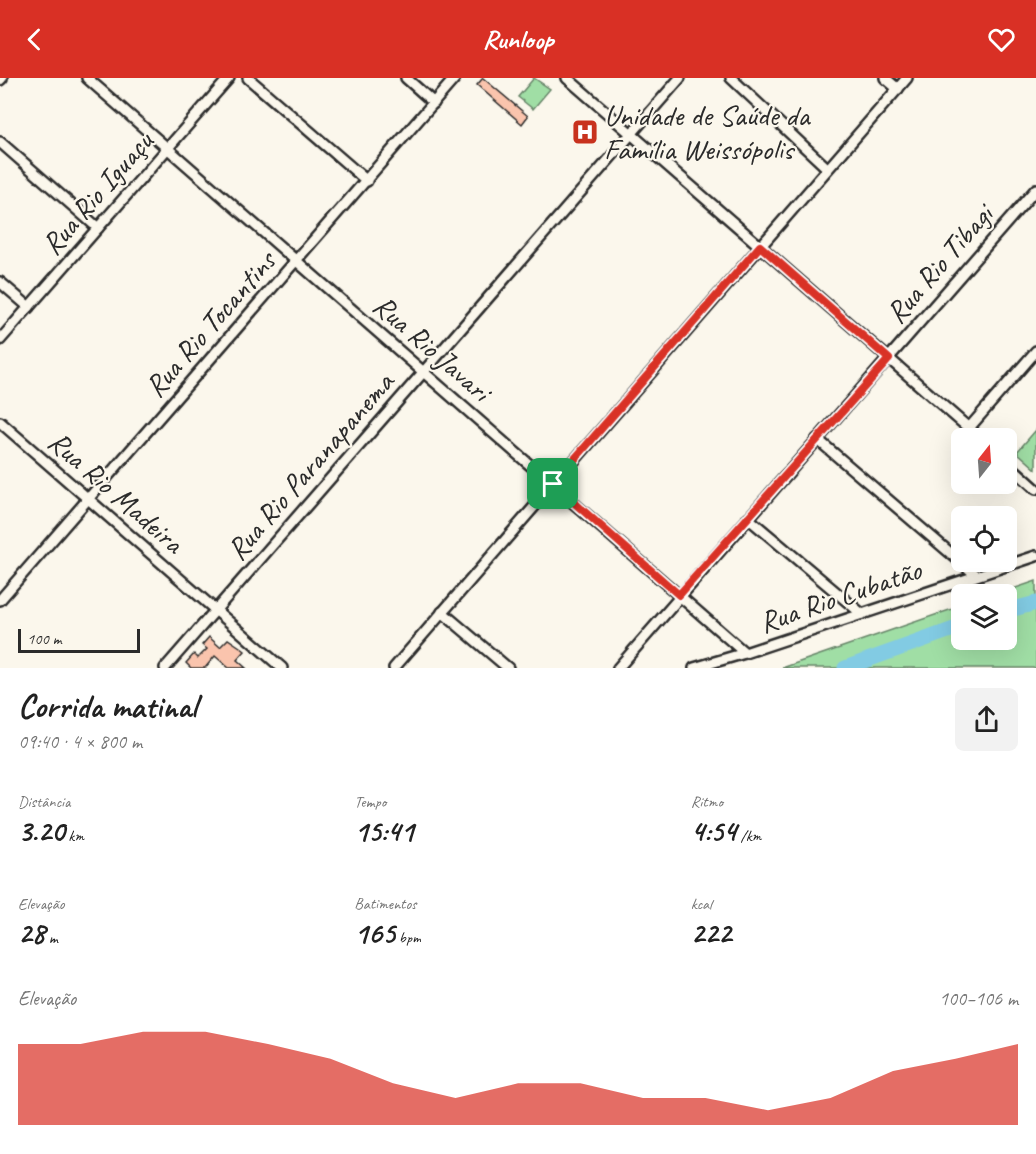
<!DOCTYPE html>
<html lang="pt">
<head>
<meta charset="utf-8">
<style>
	body { margin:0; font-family:Caveat,sans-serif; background:#f2f2f2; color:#222; height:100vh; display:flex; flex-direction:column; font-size:22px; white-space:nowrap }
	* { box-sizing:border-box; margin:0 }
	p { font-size:20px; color:#767676 }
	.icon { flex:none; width:33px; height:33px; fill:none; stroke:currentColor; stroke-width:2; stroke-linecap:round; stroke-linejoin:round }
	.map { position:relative; height:590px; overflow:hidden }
	.details { display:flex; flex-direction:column; background:#fff; flex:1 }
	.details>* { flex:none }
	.needle { width:39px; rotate:17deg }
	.buttons { position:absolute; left:951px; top:350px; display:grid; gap:12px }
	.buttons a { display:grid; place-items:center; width:66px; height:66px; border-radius:9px; background:#fff; box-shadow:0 6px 24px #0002; font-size:30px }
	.scale { position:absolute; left:18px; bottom:15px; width:122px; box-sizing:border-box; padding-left:6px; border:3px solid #2b2b2b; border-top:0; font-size:16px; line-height:21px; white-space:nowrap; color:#2b2b2b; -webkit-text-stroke:4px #fbf7ec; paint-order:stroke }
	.pin { position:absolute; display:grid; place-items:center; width:51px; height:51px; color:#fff; margin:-26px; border-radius:12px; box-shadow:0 3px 9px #0006 }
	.round { display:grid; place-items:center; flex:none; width:63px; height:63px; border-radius:9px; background:#f2f2f2 }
	.head { display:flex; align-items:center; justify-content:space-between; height:102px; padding:0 18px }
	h1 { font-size:33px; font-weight:700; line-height:45px }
	.metrics { display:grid; grid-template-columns:repeat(3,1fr); gap:9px; height:102px; padding:6px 18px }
	.metrics div { display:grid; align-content:center }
	.metrics b { font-size:30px; font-weight:700 }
	.metrics small { font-size:16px; font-weight:400 }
	.metrics p { font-size:16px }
	.chart { height:168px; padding:12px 18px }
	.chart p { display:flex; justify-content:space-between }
	.chart svg { width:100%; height:108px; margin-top:6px; fill:#d93025; opacity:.7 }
	header { display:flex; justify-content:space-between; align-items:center; height:78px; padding:0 18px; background:#d93025; color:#fff; font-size:27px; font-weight:700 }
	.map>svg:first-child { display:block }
</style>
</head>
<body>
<header><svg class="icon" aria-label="back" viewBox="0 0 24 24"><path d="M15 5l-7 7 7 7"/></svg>Runloop<svg class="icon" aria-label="heart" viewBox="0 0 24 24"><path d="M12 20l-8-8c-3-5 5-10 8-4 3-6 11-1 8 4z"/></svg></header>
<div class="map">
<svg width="1036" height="590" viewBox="0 0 1036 590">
	<rect width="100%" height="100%" fill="#fbf7ec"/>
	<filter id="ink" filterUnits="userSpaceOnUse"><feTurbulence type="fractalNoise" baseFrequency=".0167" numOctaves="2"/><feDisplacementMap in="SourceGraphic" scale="12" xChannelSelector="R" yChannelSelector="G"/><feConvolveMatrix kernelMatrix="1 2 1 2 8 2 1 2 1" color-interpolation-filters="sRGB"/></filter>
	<g filter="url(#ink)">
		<g fill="#a0dea5" stroke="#668468" stroke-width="1.5">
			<polygon points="534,0 550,11 533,31 518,19"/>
			<polygon points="1036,352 1036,391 1017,374"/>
			<polygon points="1036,503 1036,590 782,590 961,528 962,561 1006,561 1006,516 998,516"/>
		</g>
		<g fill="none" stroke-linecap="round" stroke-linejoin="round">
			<g stroke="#82cbe3" stroke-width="15">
				<polyline points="1006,533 1036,525"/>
				<polyline points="845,590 962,548"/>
			</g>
		</g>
		<g fill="#fac4ad" stroke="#2b2b2b" stroke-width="1.5">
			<polygon points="483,0 528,38 522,46 477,7"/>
			<polygon points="209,559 220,569 228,561 240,569 245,573 237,582 246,590 229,590 215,578 205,590 191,590 186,585 194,576 198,580 207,571 202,567"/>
		</g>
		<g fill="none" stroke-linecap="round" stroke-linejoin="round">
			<defs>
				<g id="minor">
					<polyline points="87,0 745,575"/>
					<polyline points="248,0 367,103"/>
					<polyline points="406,0 434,25"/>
					<polyline points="567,0 980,360"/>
					<polyline points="731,0 827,90"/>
					<polyline points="885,0 898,11"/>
					<polyline points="0,2 2,0"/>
					<polyline points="0,64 98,150"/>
					<polyline points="0,204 29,229"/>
					<polyline points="0,262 229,0"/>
					<polyline points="0,344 282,590"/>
					<polyline points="969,350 1036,273"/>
					<polyline points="817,361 976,497"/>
					<polyline points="1006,384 1036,411"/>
					<polyline points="748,440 862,536"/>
					<polyline points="0,522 455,0"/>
					<polyline points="442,534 508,590"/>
					<polyline points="165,590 680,0"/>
					<polyline points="394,590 907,0"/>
					<polyline points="618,590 1036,111"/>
					<polyline points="694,590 745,575 1036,478"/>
				</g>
			</defs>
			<use href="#minor" stroke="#2b2b2b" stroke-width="14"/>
			<use href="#minor" stroke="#fbf7ec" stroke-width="9"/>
		</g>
	</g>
	<g fill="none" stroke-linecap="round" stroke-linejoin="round" filter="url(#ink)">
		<defs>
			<polygon id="route" points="760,168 889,281 679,517 553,406"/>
		</defs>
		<use href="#route" stroke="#fff" stroke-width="12"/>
		<use href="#route" stroke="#d93025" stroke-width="8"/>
	</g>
	<defs>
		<symbol id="hospital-square" viewBox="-11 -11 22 22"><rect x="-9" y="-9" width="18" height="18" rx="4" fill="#c8321e" stroke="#fbf7ec"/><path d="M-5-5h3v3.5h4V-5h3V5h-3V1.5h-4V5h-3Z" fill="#fff"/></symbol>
	</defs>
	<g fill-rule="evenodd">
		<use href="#hospital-square" x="570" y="39" width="30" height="30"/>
	</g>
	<g text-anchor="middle" stroke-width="4.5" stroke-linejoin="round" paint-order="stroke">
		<g font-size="30" fill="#2b2b2b" stroke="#fbf7ec" text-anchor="start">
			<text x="604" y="47">Unidade de Saúde da<tspan x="604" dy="34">Família Weissópolis</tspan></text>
		</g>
		<g font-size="30" fill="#2b2b2b" stroke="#fbf7ec">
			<text transform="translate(97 115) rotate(-49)" y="10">Rua Rio Iguaçu</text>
			<text transform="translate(939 186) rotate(-49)" y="10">Rua Rio Tibagi</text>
			<text transform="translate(210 246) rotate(-49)" y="10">Rua Rio Tocantins</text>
			<text transform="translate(432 270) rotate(41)" y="10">Rua Rio Javari</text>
			<text transform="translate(310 388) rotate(-49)" y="10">Rua Rio Paranapanema</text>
			<text transform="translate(116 414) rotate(41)" y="10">Rua Rio Madeira</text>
			<text transform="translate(840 518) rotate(-19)" y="10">Rua Rio Cubatão</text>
		</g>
	</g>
</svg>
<div class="buttons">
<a><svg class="needle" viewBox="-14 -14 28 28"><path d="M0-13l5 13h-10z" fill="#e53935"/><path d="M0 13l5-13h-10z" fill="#767676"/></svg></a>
<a><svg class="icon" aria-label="locate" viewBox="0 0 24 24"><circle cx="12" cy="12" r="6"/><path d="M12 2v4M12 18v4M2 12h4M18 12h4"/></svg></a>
<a><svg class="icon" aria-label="layers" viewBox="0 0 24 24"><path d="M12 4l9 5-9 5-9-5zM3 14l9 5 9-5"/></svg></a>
</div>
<div class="scale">100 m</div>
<div class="pin" style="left:553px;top:406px;background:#1e9e55"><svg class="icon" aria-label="arrive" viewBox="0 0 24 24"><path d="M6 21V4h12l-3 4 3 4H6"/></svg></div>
</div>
<section class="details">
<div class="head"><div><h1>Corrida matinal</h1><p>09:40 · 4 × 800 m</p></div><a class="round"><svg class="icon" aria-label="share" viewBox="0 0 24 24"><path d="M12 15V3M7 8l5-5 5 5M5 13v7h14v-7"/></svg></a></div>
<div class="metrics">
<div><p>Distância</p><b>3.20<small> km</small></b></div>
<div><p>Tempo</p><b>15:41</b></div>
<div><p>Ritmo</p><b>4:54<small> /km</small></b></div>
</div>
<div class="metrics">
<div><p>Elevação</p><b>28<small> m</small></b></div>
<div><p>Batimentos</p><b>165<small> bpm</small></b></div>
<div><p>kcal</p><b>222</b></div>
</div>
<div class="chart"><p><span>Elevação</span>100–106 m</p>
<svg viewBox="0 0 160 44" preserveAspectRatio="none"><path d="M0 44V11L10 11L20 6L30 6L40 11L50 17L60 27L70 33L80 27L90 27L100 33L110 33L120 38L130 33L140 22L150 17L160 11V44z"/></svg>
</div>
</section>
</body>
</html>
